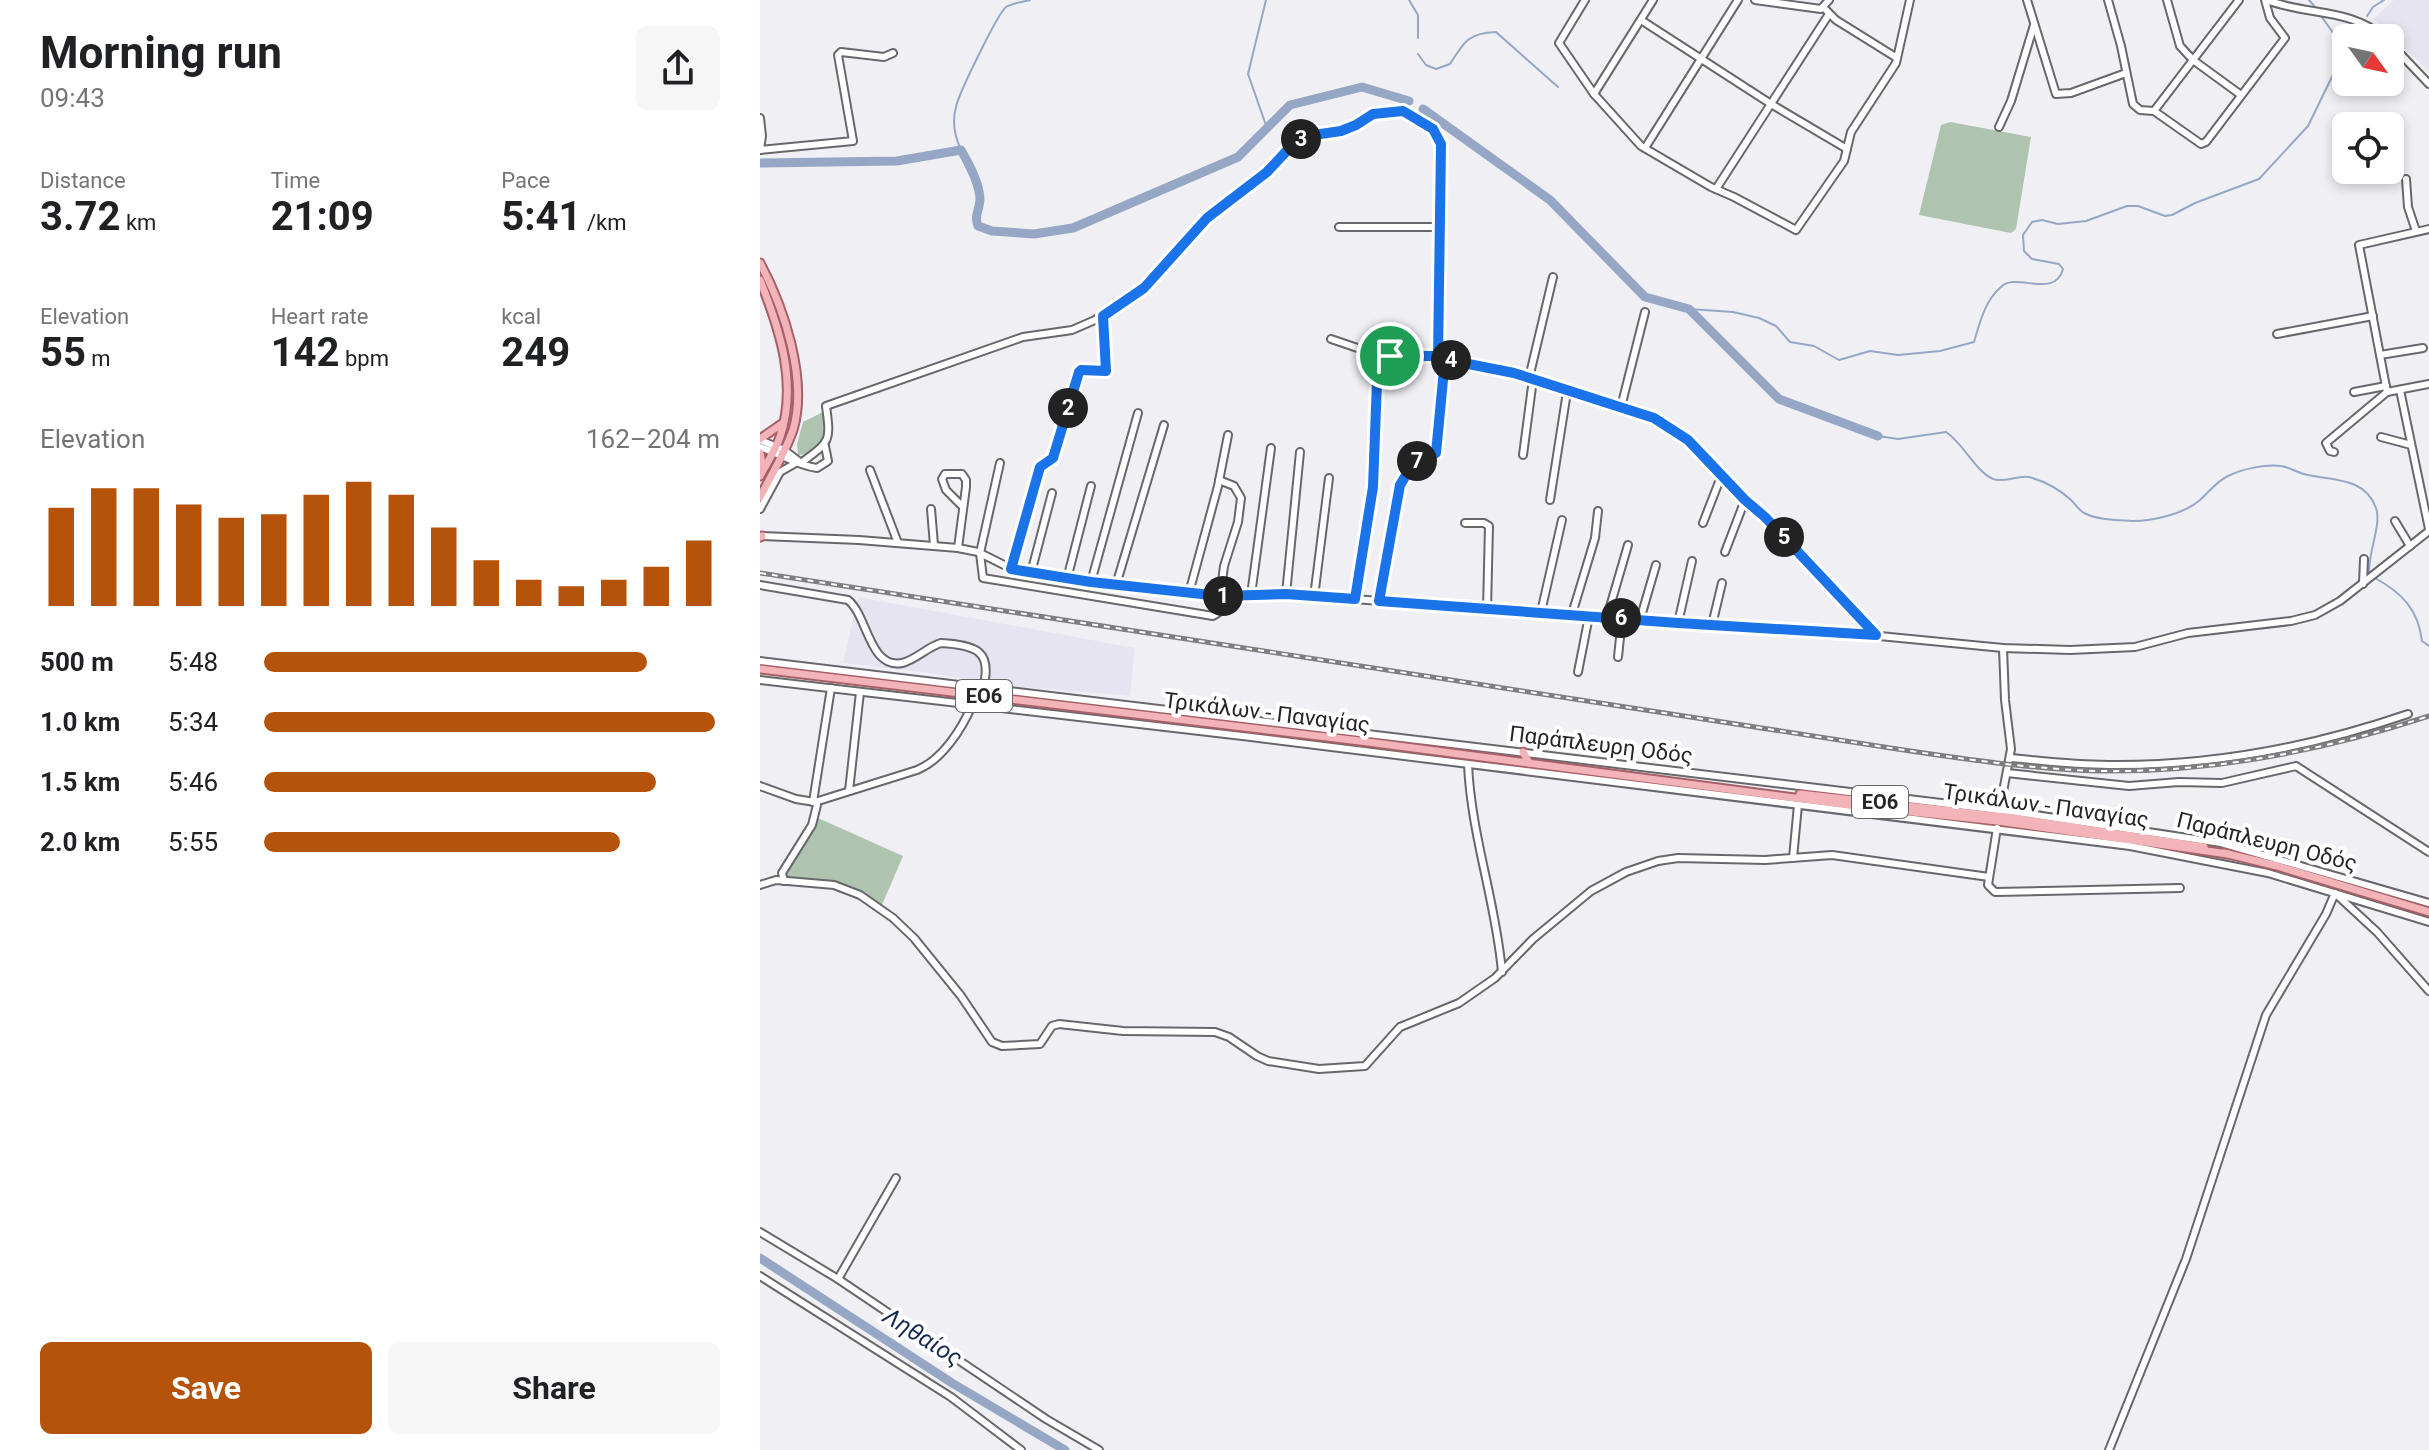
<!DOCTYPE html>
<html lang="en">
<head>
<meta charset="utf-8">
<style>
	body { margin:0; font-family:Roboto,sans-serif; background:#f6f6f6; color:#202124; height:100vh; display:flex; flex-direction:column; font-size:30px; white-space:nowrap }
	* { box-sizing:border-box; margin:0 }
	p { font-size:26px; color:#757577 }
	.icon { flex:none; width:44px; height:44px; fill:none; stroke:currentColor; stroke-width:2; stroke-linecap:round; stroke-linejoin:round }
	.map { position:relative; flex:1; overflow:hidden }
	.details { display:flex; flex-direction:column; background:#fff; width:760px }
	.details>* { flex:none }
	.needle { width:52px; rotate:123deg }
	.tools { position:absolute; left:1572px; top:24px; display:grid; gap:16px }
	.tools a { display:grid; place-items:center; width:72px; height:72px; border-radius:12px; background:#fff; box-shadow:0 4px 12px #0003; font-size:40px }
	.pin { position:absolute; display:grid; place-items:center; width:68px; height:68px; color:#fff; margin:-34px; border:4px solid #fff; border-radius:50%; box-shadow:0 2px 8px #0007 }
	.km { position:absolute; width:40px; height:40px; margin:-20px; border-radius:50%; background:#222; color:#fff; font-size:22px; line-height:40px; text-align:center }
	.round { display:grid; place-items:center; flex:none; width:84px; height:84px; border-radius:12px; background:#f6f6f6 }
	.headline { display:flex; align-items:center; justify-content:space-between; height:136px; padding:0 40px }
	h1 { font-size:44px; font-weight:700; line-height:60px }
	.stats { display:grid; grid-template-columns:repeat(3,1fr); gap:12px; height:136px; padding:8px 40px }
	.stats div { display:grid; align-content:center }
	.stats b { font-size:40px; font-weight:700 }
	.stats small { font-size:22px; font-weight:400 }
	.stats p { font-size:22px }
	.chart { height:224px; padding:16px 40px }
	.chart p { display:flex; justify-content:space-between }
	.chart svg { width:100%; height:144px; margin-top:8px; stroke:#b45309; stroke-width:6 }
	.action { display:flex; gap:16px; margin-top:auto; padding:16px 40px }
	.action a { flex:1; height:92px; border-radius:12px; background:#b45309; color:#fff; font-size:32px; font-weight:700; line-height:92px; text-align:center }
	.action a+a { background:#f6f6f6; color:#202124 }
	ul { padding:0 40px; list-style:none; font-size:26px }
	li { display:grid; grid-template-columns:128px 96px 1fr; align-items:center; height:60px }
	li i { height:20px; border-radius:10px; background:#b45309 }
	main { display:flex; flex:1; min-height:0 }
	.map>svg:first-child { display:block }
</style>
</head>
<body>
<main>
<section class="details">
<div class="headline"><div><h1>Morning run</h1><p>09:43</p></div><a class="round"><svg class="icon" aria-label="share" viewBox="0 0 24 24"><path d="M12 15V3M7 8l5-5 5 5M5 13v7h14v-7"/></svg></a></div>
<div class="stats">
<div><p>Distance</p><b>3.72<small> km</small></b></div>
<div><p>Time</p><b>21:09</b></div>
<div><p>Pace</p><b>5:41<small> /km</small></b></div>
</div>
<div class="stats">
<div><p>Elevation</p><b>55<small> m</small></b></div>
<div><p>Heart rate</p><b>142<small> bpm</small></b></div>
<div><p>kcal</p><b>249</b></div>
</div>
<div class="chart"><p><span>Elevation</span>162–204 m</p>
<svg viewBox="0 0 160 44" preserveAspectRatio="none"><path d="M5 44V14M15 44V8M25 44V8M35 44V13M45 44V17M55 44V16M65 44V10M75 44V6M85 44V10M95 44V20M105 44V30M115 44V36M125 44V38M135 44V36M145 44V32M155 44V24"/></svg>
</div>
<ul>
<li><b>500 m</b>5:48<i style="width:84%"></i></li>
<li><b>1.0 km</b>5:34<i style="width:99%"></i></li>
<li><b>1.5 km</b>5:46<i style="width:86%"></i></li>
<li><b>2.0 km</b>5:55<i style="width:78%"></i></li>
</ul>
<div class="action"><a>Save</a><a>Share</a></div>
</section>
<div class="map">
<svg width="1669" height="1450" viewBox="0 0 1669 1450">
	<rect width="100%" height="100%" fill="#f0f0f4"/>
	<g fill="#e5e4f0">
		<polygon points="1634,0 1669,0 1669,71 1613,19"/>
		<polygon points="98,597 375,648 370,696 242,685 170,673 83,663"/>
	</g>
	<g fill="#aec4b1">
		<polygon points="1190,122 1271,137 1256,229 1251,233 1159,215 1181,125"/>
		<path d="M65 411C67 433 66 454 38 455L37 444 43 422Z"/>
		<polygon points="58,818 143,856 121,907 84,885 27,876 26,872"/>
	</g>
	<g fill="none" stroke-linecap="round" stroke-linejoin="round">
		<g stroke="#96a7c5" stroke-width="2">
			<polyline points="506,0 488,74 507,128"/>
			<polyline points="649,0 658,15 658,38"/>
			<polyline points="1549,0 1556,8"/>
			<polyline points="1559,13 1583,47"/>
			<polyline points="1607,16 1613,7 1624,0"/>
			<polyline points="1594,38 1601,27"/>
			<path d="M658 54 666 65 676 69 690 64C704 42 708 33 736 32L798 87"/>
			<path d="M201 150C195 137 192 121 196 107 198 95 238 13 246 7 252 3 263 2 270 0"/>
			<path d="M929 309 973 312 999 318 1016 326 1030 342 1054 346 1079 360 1110 351 1138 355 1180 351 1214 342C1220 322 1225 300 1242 286 1257 273 1295 299 1303 269L1299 264 1272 259 1264 251 1263 235 1272 222 1282 220 1298 224 1326 221 1367 206H1378L1405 216 1412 215 1435 203 1499 179 1548 126 1586 48"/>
			<path d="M1118 436 1138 439 1186 432C1204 444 1216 472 1233 479 1245 483 1257 475 1269 477 1284 481 1300 490 1311 500 1315 504 1319 510 1324 513 1337 520 1358 520 1372 521 1393 521 1424 514 1440 500 1449 492 1457 481 1468 476 1482 469 1505 464 1521 466 1529 467 1536 472 1544 474 1570 481 1605 476 1616 508 1622 523 1608 553 1609 573"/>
			<path d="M1615 578C1642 593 1658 609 1662 641L1669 646"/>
		</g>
		<g stroke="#96a7c5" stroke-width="9">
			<polyline points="663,109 790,200 885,297 929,309 1019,399 1118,436"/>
			<path d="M0 163 137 161 201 150C209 164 220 184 220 200 219 211 214 216 218 226L232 231 274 234 313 228 478 157 530 105 602 87 649 101"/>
			<polyline points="0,1258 192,1383 305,1450"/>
		</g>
		<defs>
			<g id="minor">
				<polyline points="825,0 799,43 834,94 881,146 951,187 974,197 1036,230 1084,161 1091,132 1136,63 1150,0"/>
				<polyline points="995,0 1061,9 1069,0"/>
				<polyline points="1267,0 1296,94 1311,93 1366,73"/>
				<polyline points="1348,0 1361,46 1373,104 1380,110 1394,111 1441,144 1446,142 1525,38 1510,18 1505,0"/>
				<polyline points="1407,0 1420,46 1433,60 1479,0"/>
				<path d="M1507 0C1547 16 1589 7 1625 38"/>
				<polyline points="1064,8 1076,20 1137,58"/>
				<polyline points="881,20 1011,104 1087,149"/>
				<polyline points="1630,43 1669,84"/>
				<polyline points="834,94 893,0"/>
				<polyline points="1394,111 1433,60 1481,95"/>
				<polyline points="0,118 2,136 0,149"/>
				<polyline points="1239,127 1251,101 1274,25"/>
				<polyline points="885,148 978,0"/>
				<polyline points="0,150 93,141 78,55 81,52 124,57 133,53"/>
				<polyline points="1646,179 1648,207 1656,231"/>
				<polyline points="956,189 1069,14"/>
				<polyline points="579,227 679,227"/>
				<polyline points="1517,334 1613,316"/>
				<polyline points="571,339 618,355 677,356"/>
				<polyline points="1620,355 1663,348"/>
				<polyline points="769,378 793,277"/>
				<polyline points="1640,390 1669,529"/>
				<polyline points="1594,392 1626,386"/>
				<polyline points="1627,392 1599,245 1669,229"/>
				<polyline points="861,407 885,312"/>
				<polyline points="1621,437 1651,445"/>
				<polyline points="0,440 24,450 41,463"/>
				<path d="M0 447C21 454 36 465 57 468L68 461 65 446"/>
				<polyline points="1574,452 1570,451 1566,443 1627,392 1669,384"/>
				<polyline points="763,455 773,379"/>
				<path d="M41 463C70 441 71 443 66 406L263 337 312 330 335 320 384 288 447 218 507 172 534 143 547 136 581 131 596 125 613 114 643 111 673 129 681 144 678 358 754 373 894 418 928 440 985 500 1005 517 1116 635"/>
				<polyline points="240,463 220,553 223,578 453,616 458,613 464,566 478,522 481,498 474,486 459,480"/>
				<polyline points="110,470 138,543"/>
				<polyline points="790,500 807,392"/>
				<polyline points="0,509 20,472 34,464"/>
				<polyline points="171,509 174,545"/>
				<polyline points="1635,521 1650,546"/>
				<polyline points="705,523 724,523 729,526 727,609"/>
				<polyline points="943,523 962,474"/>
				<polyline points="0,536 99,540 198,548 218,552 256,571 460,596 526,594 918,623 1068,631 1243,648 1310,650 1375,647 1428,633 1531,621 1555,615 1580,601 1669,531"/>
				<polyline points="198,548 206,487 206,480 202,474 185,474 182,479 186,490 203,507"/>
				<polyline points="965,552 985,500"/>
				<polyline points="251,569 280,467 293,458 319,372 321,370 346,371 343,316"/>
				<polyline points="271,573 292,493"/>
				<polyline points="307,579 331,486"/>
				<polyline points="331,582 378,413"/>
				<polyline points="1603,584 1604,559"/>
				<path d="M0 585 88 600C108 616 109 669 142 663 156 660 167 647 181 643 216 645 233 651 223 688"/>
				<polyline points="356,585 404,425"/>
				<polyline points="429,593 458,486 468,435"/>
				<polyline points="526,594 540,452"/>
				<polyline points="491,595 511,448"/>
				<polyline points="554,597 569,478"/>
				<polyline points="595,599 613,487 618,355"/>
				<polyline points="619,601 640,485 653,464 676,453 685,359"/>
				<polyline points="781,612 802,520"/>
				<polyline points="812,614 835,538 838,511"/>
				<polyline points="847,617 868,545"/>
				<polyline points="880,620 896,565"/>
				<polyline points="918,623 932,561"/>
				<polyline points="952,625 962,583"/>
				<polyline points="858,657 862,618"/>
				<polyline points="0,661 1256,812 1461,843 1669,903"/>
				<polyline points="818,672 829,616"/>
				<polyline points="0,680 491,737 1370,846 1508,873 1669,922"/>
				<path d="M1250 758C1283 761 1315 765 1348 765 1449 766 1552 747 1648 714"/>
				<path d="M708 764C711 835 736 902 742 972"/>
				<polyline points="1247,773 1369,786 1419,782 1462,783 1536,766 1669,852"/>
				<path d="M0 786 36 799 55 802 157 770C182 760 202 729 212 705"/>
				<polyline points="89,791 100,692"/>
				<polyline points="53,802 71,688"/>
				<polyline points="1239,813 1251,749 1245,700 1243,648"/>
				<polyline points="1237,828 1228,885 1235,892 1420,888"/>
				<polyline points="1033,858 1038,805"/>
				<polyline points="24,881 22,873 52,825 57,805"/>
				<polyline points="0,885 16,880 74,885 100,895 133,918 154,938 201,996 232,1042 242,1046 280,1044 292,1026 299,1024 363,1031 455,1032 469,1037 497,1056 508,1061 559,1069 605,1066 640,1027 699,1003 735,978 773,939 831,891 866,872 898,861 918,858 1005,860 1072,855 1229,877"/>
				<polyline points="1577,895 1617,932 1669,991"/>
				<polyline points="0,1232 78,1279 286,1419 339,1450"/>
				<polyline points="0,1276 191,1397 261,1450"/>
				<polyline points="78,1279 136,1178"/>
				<polyline points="1349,1450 1426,1259 1506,1015 1566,914 1575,893"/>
			</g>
			<g id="major">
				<path d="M0 263C24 308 48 380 33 430 25 453 11 476 0 497"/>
				<path d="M0 280C20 330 38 384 20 437 15 451 7 463 0 476"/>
				<polyline points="0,439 23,423"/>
				<polyline points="0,453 3,469"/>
				<polyline points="0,537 2,536"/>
				<polyline points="0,669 600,741 1096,806 1237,821 1468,854"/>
				<polyline points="763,752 769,763"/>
				<polyline points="1040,794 1254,818 1444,847"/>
				<polyline points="1464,853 1517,866 1669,912"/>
			</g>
		</defs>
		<use href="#minor" stroke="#68686c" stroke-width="10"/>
		<use href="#major" stroke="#a56068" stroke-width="11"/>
		<use href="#minor" stroke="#fff" stroke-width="6"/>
		<use href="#major" stroke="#f2b3b9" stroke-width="7"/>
		<defs>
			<path id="rail" d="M0 573 1137 749C1204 759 1270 769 1338 771 1452 773 1562 751 1669 716"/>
		</defs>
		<use href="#rail" stroke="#7e7e81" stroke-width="5"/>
		<use href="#rail" stroke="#fff" stroke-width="2" stroke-dasharray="6" stroke-linecap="butt"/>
	</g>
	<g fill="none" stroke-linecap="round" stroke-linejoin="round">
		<defs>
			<path id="route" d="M630 356 618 355 613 487 595 599 526 594 460 596 331 582 251 569 280 467 293 458 319 372 321 370 346 371 343 316 384 288 447 218 507 172 534 143 547 136 581 131 596 125 613 114 643 111 673 129 681 144 678 358 754 373 894 418 928 440 985 500 1005 517 1116 635 918 623 619 601 640 485 653 464 676 453 685 359C682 359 679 359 677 356H630"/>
		</defs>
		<use href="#route" stroke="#fff" stroke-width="16"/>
		<use href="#route" stroke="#1a73e8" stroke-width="10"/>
	</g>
	<g text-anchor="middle" stroke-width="8" stroke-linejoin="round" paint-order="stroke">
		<g fill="#fff" stroke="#676768" stroke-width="2">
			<rect x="196" y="680" width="56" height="32" rx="6"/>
			<rect x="1092" y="786" width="56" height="32" rx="6"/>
		</g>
		<g font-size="20" font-weight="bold" fill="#262628">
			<text x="224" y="703">ΕΟ6</text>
			<text x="1120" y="809">ΕΟ6</text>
		</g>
		<g font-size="22" fill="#262628" stroke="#fff">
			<text transform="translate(507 712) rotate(7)" y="8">Τρικάλων - Παναγίας</text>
			<text transform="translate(841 744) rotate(7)" y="8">Παράπλευρη Οδός</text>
			<text transform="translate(1286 805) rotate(8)" y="8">Τρικάλων - Παναγίας</text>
			<text transform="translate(1507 841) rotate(14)" y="8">Παράπλευρη Οδός</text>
		</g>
		<g font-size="24" font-style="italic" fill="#142a52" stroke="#fff">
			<text transform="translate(163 1337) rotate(32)" y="8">Ληθαίος</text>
		</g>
	</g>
</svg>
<div class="tools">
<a><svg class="needle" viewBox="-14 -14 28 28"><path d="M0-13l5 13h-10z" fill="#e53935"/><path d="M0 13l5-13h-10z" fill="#757577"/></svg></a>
<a><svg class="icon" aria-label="locate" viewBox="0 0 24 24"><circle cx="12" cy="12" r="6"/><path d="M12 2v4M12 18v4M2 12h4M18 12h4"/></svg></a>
</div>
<div class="pin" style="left:630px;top:356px;background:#1e9e55"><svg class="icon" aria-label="arrive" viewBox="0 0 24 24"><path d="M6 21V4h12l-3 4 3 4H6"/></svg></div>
<b class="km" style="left:463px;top:596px">1</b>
<b class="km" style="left:308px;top:408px">2</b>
<b class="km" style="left:541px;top:139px">3</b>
<b class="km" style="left:691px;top:360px">4</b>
<b class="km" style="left:1024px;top:537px">5</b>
<b class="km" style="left:861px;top:618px">6</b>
<b class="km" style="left:657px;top:461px">7</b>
</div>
</main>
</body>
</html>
